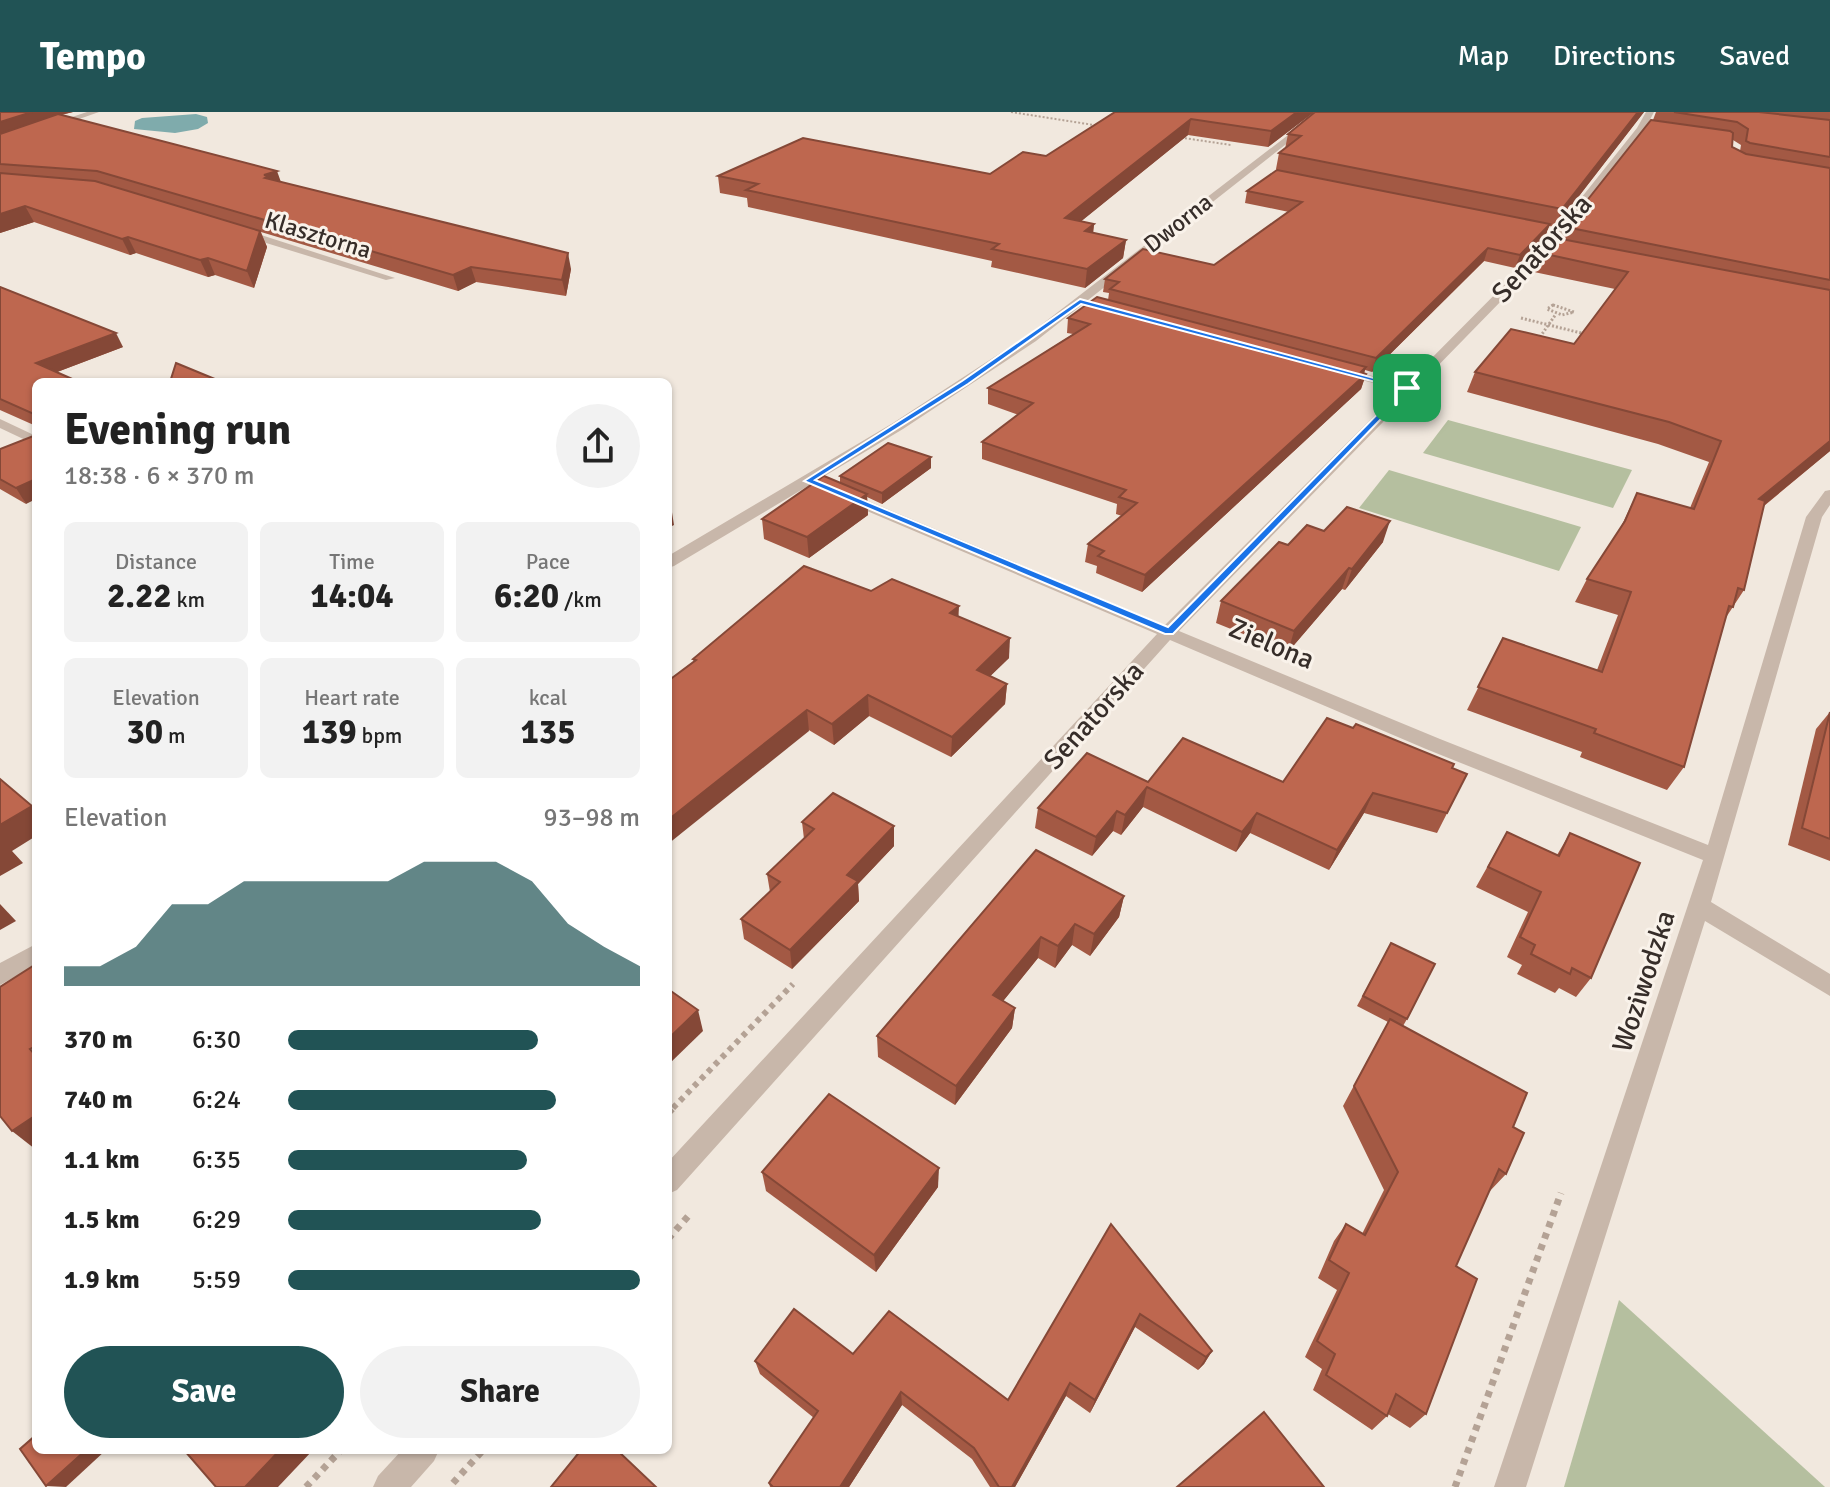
<!DOCTYPE html>
<html lang="en">
<head>
<meta charset="utf-8">
<style>
	body { margin:0; font-family:Signika,sans-serif; background:#f2f2f2; color:#222; height:100vh; display:flex; flex-direction:column; font-size:30px; white-space:nowrap }
	* { box-sizing:border-box; margin:0 }
	p { font-size:26px; color:#767676 }
	.icon { flex:none; width:44px; height:44px; fill:none; stroke:currentColor; stroke-width:2; stroke-linecap:round; stroke-linejoin:round }
	.map { position:relative; flex:1; overflow:hidden }
	.panel { position:absolute; left:32px; top:266px; width:640px; height:1076px; display:flex; flex-direction:column; background:#fff; border-radius:12px; box-shadow:0 2px 6px #0004 }
	.panel>* { flex:none }
	.pin { position:absolute; display:grid; place-items:center; width:68px; height:68px; color:#fff; margin:-34px; border-radius:16px; box-shadow:0 4px 12px #0006 }
	.round { display:grid; place-items:center; flex:none; width:84px; height:84px; border-radius:42px; background:#f2f2f2 }
	.headline { display:flex; align-items:center; justify-content:space-between; height:136px; padding:0 32px }
	h1 { font-size:44px; font-weight:800; line-height:60px }
	.stats { display:grid; grid-template-columns:repeat(3,1fr); gap:12px; height:136px; padding:8px 32px }
	.stats div { display:grid; align-content:center; border-radius:12px; background:#f2f2f2; text-align:center }
	.stats b { font-size:34px; font-weight:800 }
	.stats small { font-size:22px; font-weight:400 }
	.stats p { font-size:22px }
	.chart { height:224px; padding:16px 32px }
	.chart p { display:flex; justify-content:space-between }
	.chart svg { width:100%; height:144px; margin-top:8px; fill:#215355; opacity:.7 }
	.action { display:flex; gap:16px; margin-top:auto; padding:16px 32px }
	.action a { flex:1; height:92px; border-radius:48px; background:#215355; color:#fff; font-size:32px; font-weight:800; line-height:92px; text-align:center }
	.action a+a { background:#f2f2f2; color:#222 }
	ul { padding:0 32px; list-style:none; font-size:26px }
	li { display:grid; grid-template-columns:128px 96px 1fr; align-items:center; height:60px }
	li i { height:20px; border-radius:10px; background:#215355 }
	header { display:flex; align-items:center; gap:48px; box-sizing:border-box; height:112px; padding:0 40px; background:#215355; color:#fff }
	header strong { font-size:38px }
	nav { display:flex; gap:44px; margin-inline-start:auto; font-size:28px }
	.map>svg:first-child { display:block }
</style>
</head>
<body>
<header>
<strong>Tempo</strong>
<nav><a>Map</a><a>Directions</a><a>Saved</a></nav>
</header>
<div class="map">
<svg width="1830" height="1375" viewBox="0 0 1830 1375">
	<rect width="100%" height="100%" fill="#f1e8de"/>
	<g fill="#b5bf9f">
		<polygon points="1448,308 1632,358 1613,396 1423,341"/>
		<polygon points="1389,358 1581,415 1559,459 1359,396"/>
		<polygon points="1619,1188 1825,1375 1564,1375"/>
	</g>
	<polygon fill="#7fabac" points="196,2 207,5 208,11 198,17 175,21 134,17 135,9 142,6"/>
	<g fill="none" stroke-linecap="round" stroke-linejoin="round">
		<g stroke="#b4a295" stroke-width="2" stroke-dasharray="2 2" stroke-linecap="butt">
			<polyline points="1011,0 1100,14"/>
			<polyline points="1177,25 1231,33"/>
		</g>
		<g stroke="#b4a295" stroke-width="3" stroke-dasharray="2 2" stroke-linecap="butt">
			<polygon points="1553,193 1574,200 1562,203 1547,197"/>
			<polyline points="1521,206 1589,223"/>
			<polyline points="1540,225 1556,202"/>
		</g>
		<polyline stroke="#b4a295" stroke-width="6" stroke-dasharray="5 5" stroke-linecap="butt" points="673,996 793,872"/>
		<g stroke="#b4a295" stroke-width="7" stroke-dasharray="6 6" stroke-linecap="butt">
			<polyline points="668,1001 675,994"/>
			<polyline points="668,1127 691,1101"/>
			<polyline points="453,1371 483,1338"/>
			<polyline points="306,1375 341,1338"/>
			<polyline points="1455,1375 1561,1081"/>
		</g>
		<g fill="#c8b7aa" fill-rule="evenodd">
			<polygon points="87,0 99,0 0,35 0,29"/>
			<polygon points="1318,0 1327,0 1036,229 903,317 818,368 1165,513 1400,278 1335,261 1335,255 1406,272 1542,135 1637,16 1646,0 1654,0 1644,19 1550,139 1179,519 1440,627 1708,733 1806,405 1825,379 1830,378 1830,393 1822,405 1711,790 1830,862 1830,884 1705,809 1526,1375 1494,1375 1703,748 1426,637 1170,528 677,1078 668,1082 668,1050 1157,522 808,374 674,454 668,456 668,444 893,311 1028,223"/>
			<polygon points="234,117 242,117 395,166 386,168 234,121"/>
			<polygon points="0,307 36,324 36,333 0,316"/>
			<polygon points="36,832 36,853 0,873 0,851"/>
			<polygon points="402,1338 439,1338 434,1349 411,1375 373,1375 378,1364"/>
		</g>
	</g>
	<g fill="#a35944" fill-rule="evenodd">
		<polygon points="0,0 73,0 60,3 571,157 566,184 476,170 458,179 261,120 267,135 254,176 215,163 208,165 136,141 130,143 34,110 0,121"/>
		<polygon points="1115,0 1314,0 1268,35 1188,23 1081,109 1094,112 1093,121 1126,128 1123,146 1085,176 991,155 992,149 748,95 747,86 720,81 718,64 990,62 1046,44"/>
		<polygon points="1315,0 1644,0 1555,115 1549,114 1545,125 1515,156 1484,149 1372,260 1365,258 1364,261 1366,262 1361,277 1142,480 1096,461 1097,454 1085,450 1088,432 1122,404 1116,402 1117,392 982,347 982,330 1019,303 988,292 988,276 1073,222 1067,221 1068,206 1108,188 1109,181 1103,180 1105,167 1214,153 1289,100 1245,91 1247,79 1277,58 1276,57 1279,41 1285,37 1288,22"/>
		<path d="M1656 0H1830V339L1764 394 1744 478 1725 507 1684 655 1667 678 1580 645 1582 640 1467 598 1503 526 1597 558 1618 503 1575 490 1587 467 1619 419 1637 381 1690 396 1709 350 1658 332 1467 280 1475 260 1574 232 1615 177 1534 160 1541 141 1561 127 1566 115 1653 8ZM1733 28 1741 33 1740 39 1732 35Z"/>
		<polygon points="0,175 123,235 57,260 36,270 36,314 0,298"/>
		<polygon points="0,337 26,392 0,377"/>
		<polygon points="931,345 931,356 882,392 867,385 868,403 809,446 764,427 762,407 840,371 840,364"/>
		<polygon points="1324,419 1383,430 1345,478 1342,477 1288,540 1216,511 1221,489 1288,433"/>
		<polygon points="871,479 958,505 1009,546 990,564 1007,572 1005,592 951,645 869,604 834,633 694,550 693,547"/>
		<polygon points="1830,600 1830,749 1788,733 1816,617"/>
		<polygon points="1452,656 1467,662 1437,721 1364,701 1329,758 1250,721 1236,740 1143,695 1121,723 1113,719 1092,744 1035,716 1038,696 1148,670 1283,670"/>
		<polygon points="802,710 894,734 858,772 859,789 792,857 744,827 741,807 770,780 767,762 804,727"/>
		<polygon points="1507,720 1557,743 1570,721 1591,866 1576,885 1559,876 1555,881 1517,862 1522,853 1507,845 1528,800 1476,775"/>
		<polygon points="1036,738 1124,784 1119,805 1090,844 1072,833 1055,856 1038,846 1003,889 1015,896 1012,916 955,993 878,945 877,924"/>
		<polygon points="1391,831 1407,907 1403,914 1513,1015 1506,1062 1489,1080 1456,1154 1426,1302 1410,1316 1388,1302 1387,1304 1372,1318 1313,1278 1322,1257 1305,1245 1337,1178 1318,1166 1334,1129 1346,1112 1362,1122 1384,1078 1343,994 1388,910 1357,894"/>
		<polygon points="762,1060 938,1075 876,1160 766,1079"/>
		<polygon points="1111,1112 1212,1239 1204,1252 1198,1258 1135,1215 1090,1301 1066,1284 1015,1375 990,1375 972,1347 902,1293 849,1375 770,1375 769,1371 814,1306 760,1262 755,1249 853,1242 1008,1288"/>
	</g>
	<g fill="#854837">
		<polygon points="32,0 73,0 45,7 0,26 0,10"/>
		<polygon points="1297,0 1314,0 1268,35 1271,19"/>
		<polygon points="1638,0 1644,0 1555,115 1562,97"/>
		<polygon points="1191,7 1188,23 1063,124 1065,106"/>
		<polygon points="277,59 282,73 273,76 264,63"/>
		<polygon points="25,94 34,110 0,121 0,102"/>
		<polygon points="1094,112 1092,130 1085,119"/>
		<polygon points="1550,112 1545,125 1515,156 1520,143"/>
		<polygon points="260,119 267,135 254,176 247,159"/>
		<polygon points="128,125 136,141 130,143 122,127"/>
		<polygon points="1126,128 1123,146 1085,176 1087,157"/>
		<polygon points="1488,136 1484,149 1372,260 1376,246"/>
		<polygon points="568,141 571,157 566,184 562,168"/>
		<polygon points="208,146 215,163 208,165 200,148"/>
		<polygon points="471,155 476,170 458,179 453,163"/>
		<polygon points="116,221 123,235 44,265 36,251"/>
		<polygon points="1366,255 1363,264 1366,262 1361,277 1142,480 1145,463"/>
		<polygon points="1830,329 1830,339 1745,409 1759,387"/>
		<polygon points="931,345 931,356 882,392 882,381"/>
		<polygon points="36,367 36,387 26,392 16,376"/>
		<polygon points="867,382 868,403 809,446 807,425"/>
		<polygon points="671,394 674,413 668,416 668,396"/>
		<polygon points="1390,409 1383,430 1345,478 1352,457"/>
		<polygon points="1349,456 1342,477 1288,540 1294,519"/>
		<polygon points="959,494 958,514 950,501"/>
		<polygon points="1010,526 1009,546 976,578 977,558"/>
		<polygon points="1007,572 1005,592 951,645 952,625"/>
		<polygon points="868,583 869,604 834,633 832,612"/>
		<polygon points="807,598 809,619 668,732 668,708"/>
		<polygon points="1147,675 1143,695 1121,723 1125,703"/>
		<polygon points="1373,681 1364,701 1329,758 1337,738"/>
		<polygon points="32,694 36,698 36,724 12,739 23,751 0,764 0,713"/>
		<polygon points="1117,699 1113,719 1092,744 1096,725"/>
		<polygon points="1257,701 1250,721 1236,740 1242,720"/>
		<polygon points="894,714 894,734 858,772 859,789 792,857 790,838 847,763"/>
		<polygon points="1124,784 1119,805 1090,844 1094,822"/>
		<polygon points="0,792 16,809 0,818"/>
		<polygon points="1075,812 1072,833 1055,856 1058,834"/>
		<polygon points="1041,825 1038,846 991,904 993,883"/>
		<polygon points="1015,896 1012,916 955,993 956,974"/>
		<polygon points="698,898 703,919 668,953 668,927"/>
		<polygon points="36,1003 36,1036 35,1037 12,1019"/>
		<polygon points="939,1056 938,1075 876,1160 874,1143"/>
		<polygon points="1140,1202 1135,1215 1090,1301 1095,1288"/>
		<polygon points="1212,1239 1204,1252 1198,1258 1206,1245"/>
		<polygon points="1070,1271 1066,1284 1015,1375 1012,1375"/>
		<polygon points="901,1280 902,1293 849,1375 840,1375"/>
		<polygon points="86,1338 106,1338 66,1375 46,1374"/>
		<polygon points="280,1338 313,1338 278,1375 245,1375"/>
	</g>
	<g fill="#be674f" stroke="#854837" stroke-width="2">
		<polygon points="0,0 32,0 0,10"/>
		<polygon points="1115,0 1297,0 1271,19 1191,7 1065,106 1094,112 1085,119 1126,128 1087,157 992,137 999,132 746,78 758,72 718,64 803,26 990,62 1023,40 1046,44"/>
		<polygon points="1315,0 1638,0 1562,97 1279,41 1301,24 1288,22"/>
		<polygon points="1674,0 1759,0 1830,8 1830,45 1750,31 1746,29 1748,17 1737,10"/>
		<polygon points="58,2 277,59 264,63 269,64 265,66 568,141 562,168 471,155 453,163 97,59 0,52 0,22"/>
		<polygon points="1651,8 1730,19 1733,21 1732,35 1746,42 1830,56 1830,168 1566,115"/>
		<polygon points="1277,58 1550,112 1520,143 1488,136 1376,246 1110,177 1119,170 1105,167 1143,137 1214,153 1302,90 1247,79"/>
		<polygon points="0,61 95,69 260,119 247,159 208,146 200,148 128,125 122,127 25,94 0,102"/>
		<polygon points="1556,126 1830,178 1830,329 1759,387 1765,389 1744,478 1738,476 1733,495 1729,494 1684,655 1594,621 1596,617 1478,575 1503,526 1602,560 1631,480 1587,467 1625,409 1637,381 1694,397 1721,329 1669,310 1475,260 1511,217 1574,232 1628,160 1541,141"/>
		<polygon points="0,175 116,221 36,251 79,270 36,270 36,303 0,287"/>
		<polygon points="1097,185 1366,255 1361,260 1366,262 1145,463 1098,444 1104,439 1088,432 1137,391 1119,385 1126,378 982,330 1033,291 988,276 1090,212 1068,206"/>
		<polygon points="176,251 222,270 170,270"/>
		<polygon points="36,323 36,367 16,376 0,367 0,337"/>
		<polygon points="888,331 931,345 882,381 840,364"/>
		<polygon points="824,364 867,382 807,425 762,407"/>
		<polygon points="1347,395 1390,409 1352,457 1349,456 1294,519 1221,489 1279,430 1288,433 1307,413 1324,419"/>
		<polygon points="804,454 871,479 892,467 959,494 950,501 1010,526 977,558 1007,572 952,625 868,583 832,612 807,598 668,708 668,569 696,548 693,547"/>
		<polygon points="1830,600 1830,727 1802,716"/>
		<polygon points="1327,606 1353,616 1356,612 1454,652 1452,656 1467,662 1447,701 1373,681 1337,738 1257,701 1242,720 1147,675 1125,703 1117,699 1096,725 1038,696 1087,641 1148,670 1183,626 1283,670"/>
		<polygon points="0,667 32,694 0,713"/>
		<polygon points="833,681 894,714 847,763 858,769 790,838 741,807 780,770 767,762 814,717 802,710"/>
		<polygon points="1507,720 1559,744 1570,721 1640,751 1591,866 1572,856 1570,862 1531,842 1535,833 1520,825 1541,780 1488,755"/>
		<polygon points="1036,738 1124,784 1094,822 1075,812 1058,834 1041,825 993,883 1015,896 956,974 877,924"/>
		<polygon points="1391,831 1435,852 1407,907 1363,884"/>
		<polygon points="36,852 36,934 30,937 36,944 36,1003 12,1019 0,1004 0,875"/>
		<polygon points="668,877 698,898 668,927"/>
		<polygon points="1390,907 1527,981 1513,1015 1524,1021 1506,1062 1499,1057 1456,1154 1477,1167 1426,1302 1396,1282 1387,1304 1326,1263 1335,1242 1317,1229 1349,1161 1329,1148 1346,1112 1365,1123 1398,1060 1354,974"/>
		<polygon points="829,982 939,1056 874,1143 762,1060"/>
		<polygon points="1111,1112 1212,1239 1206,1245 1140,1202 1095,1288 1070,1271 1012,1375 999,1375 974,1336 901,1280 840,1375 773,1375 769,1371 818,1299 755,1249 794,1197 853,1242 889,1199 1008,1288"/>
		<polygon points="1264,1300 1324,1375 1177,1375"/>
		<polygon points="36,1323 36,1338 86,1338 46,1374 20,1337"/>
		<polygon points="184,1338 280,1338 245,1375 216,1375"/>
		<polygon points="581,1338 617,1338 656,1375 551,1375"/>
	</g>
	<path fill="#1a73e8" stroke="#fff" stroke-width="2" fill-rule="evenodd" d="M1080 187 1411 276 1173 522H1165L804 369 962 269ZM1081 192 1402 277 1168 515 815 368 968 272Z"/>
	<g text-anchor="middle" stroke-width="6" stroke-linejoin="round" paint-order="stroke">
		<g font-size="24" fill="#362d29" stroke="#f9f2ea">
			<text transform="translate(1178 111) rotate(-38)" y="8">Dworna</text>
			<text transform="translate(318 123) rotate(17)" y="8">Klasztorna</text>
		</g>
		<g font-size="28" fill="#362d29" stroke="#f9f2ea">
			<text transform="translate(1541 136) rotate(-48)" y="10">Senatorska</text>
			<text transform="translate(1272 531) rotate(23)" y="10">Zielona</text>
			<text transform="translate(1093 603) rotate(-48)" y="10">Senatorska</text>
			<text transform="translate(1643 869) rotate(-72)" y="10">Woziwodzka</text>
		</g>
	</g>
</svg>
<div class="pin" style="left:1407px;top:276px;background:#1e9e55"><svg class="icon" aria-label="arrive" viewBox="0 0 24 24"><path d="M6 21V4h12l-3 4 3 4H6"/></svg></div>
<section class="panel">
<div class="headline"><div><h1>Evening run</h1><p>18:38 · 6 × 370 m</p></div><a class="round"><svg class="icon" aria-label="share" viewBox="0 0 24 24"><path d="M12 15V3M7 8l5-5 5 5M5 13v7h14v-7"/></svg></a></div>
<div class="stats">
<div><p>Distance</p><b>2.22<small> km</small></b></div>
<div><p>Time</p><b>14:04</b></div>
<div><p>Pace</p><b>6:20<small> /km</small></b></div>
</div>
<div class="stats">
<div><p>Elevation</p><b>30<small> m</small></b></div>
<div><p>Heart rate</p><b>139<small> bpm</small></b></div>
<div><p>kcal</p><b>135</b></div>
</div>
<div class="chart"><p><span>Elevation</span>93–98 m</p>
<svg viewBox="0 0 160 44" preserveAspectRatio="none"><path d="M0 44V38L10 38L20 32L30 19L40 19L50 12L60 12L70 12L80 12L90 12L100 6L110 6L120 6L130 12L140 25L150 32L160 38V44z"/></svg>
</div>
<ul>
<li><b>370 m</b>6:30<i style="width:71%"></i></li>
<li><b>740 m</b>6:24<i style="width:76%"></i></li>
<li><b>1.1 km</b>6:35<i style="width:68%"></i></li>
<li><b>1.5 km</b>6:29<i style="width:72%"></i></li>
<li><b>1.9 km</b>5:59<i style="width:100%"></i></li>
</ul>
<div class="action"><a>Save</a><a>Share</a></div>
</section>
</div>
</body>
</html>
